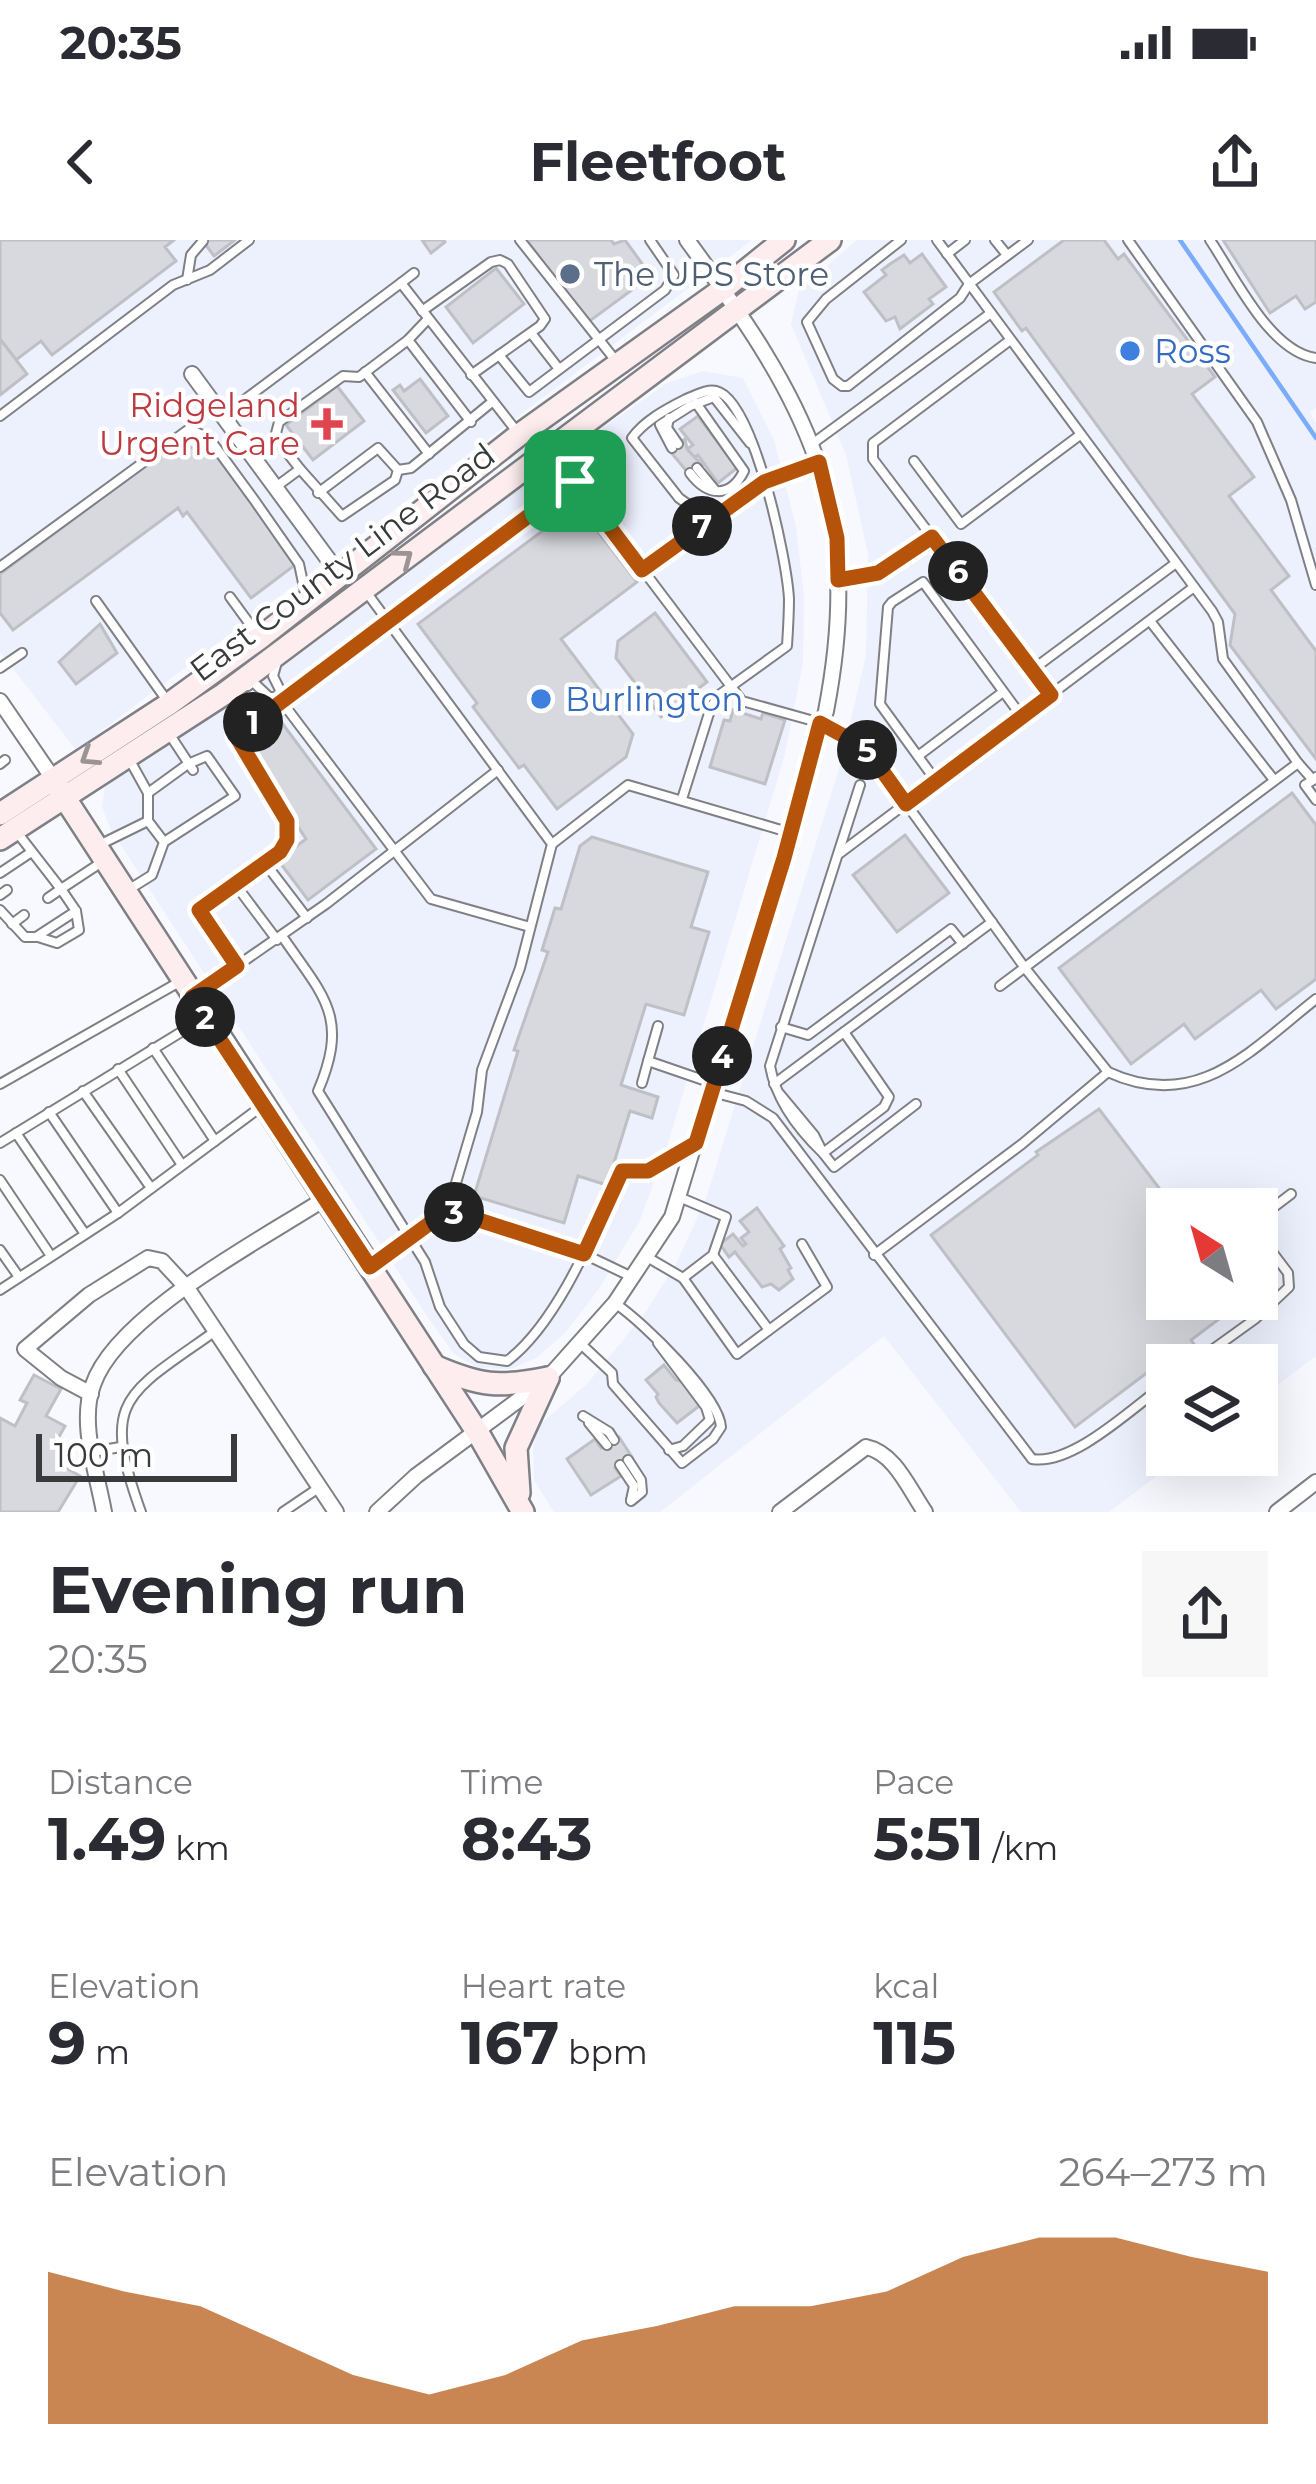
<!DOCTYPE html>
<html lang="en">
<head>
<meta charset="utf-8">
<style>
	body { margin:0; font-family:Montserrat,sans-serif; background:#f7f7f7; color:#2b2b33; height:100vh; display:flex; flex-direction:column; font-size:45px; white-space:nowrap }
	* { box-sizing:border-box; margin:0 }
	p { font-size:39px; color:#7c7c81 }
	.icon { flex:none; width:66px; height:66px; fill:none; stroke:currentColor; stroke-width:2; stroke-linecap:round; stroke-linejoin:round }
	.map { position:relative; height:1272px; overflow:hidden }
	.side { display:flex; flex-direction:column; background:#fff; flex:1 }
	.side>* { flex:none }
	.needle { width:78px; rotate:323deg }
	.fabs { position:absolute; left:1146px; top:948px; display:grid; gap:24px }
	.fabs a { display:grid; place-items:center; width:132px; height:132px; border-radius:0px; background:#fff; box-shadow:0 12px 48px #0002; font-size:60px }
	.scale { position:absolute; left:36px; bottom:30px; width:201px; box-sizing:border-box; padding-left:12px; border:6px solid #393a3c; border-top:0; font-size:33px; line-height:42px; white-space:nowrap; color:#393a3c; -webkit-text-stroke:9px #fff; paint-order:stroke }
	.pin { position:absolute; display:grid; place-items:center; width:102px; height:102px; color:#fff; margin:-51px; border-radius:24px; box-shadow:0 6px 18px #0006 }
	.km { position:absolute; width:60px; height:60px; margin:-30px; border-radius:50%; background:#222; color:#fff; font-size:33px; line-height:60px; text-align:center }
	.round { display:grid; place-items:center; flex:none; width:126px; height:126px; border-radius:0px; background:#f7f7f7 }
	.head { display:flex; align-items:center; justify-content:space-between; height:204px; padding:0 48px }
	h1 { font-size:66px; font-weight:700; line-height:90px }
	.metrics { display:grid; grid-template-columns:repeat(3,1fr); gap:18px; height:204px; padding:12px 48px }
	.metrics div { display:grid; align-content:center }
	.metrics b { font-size:60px; font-weight:700 }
	.metrics small { font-size:33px; font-weight:400 }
	.metrics p { font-size:33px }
	.chart { height:336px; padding:24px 48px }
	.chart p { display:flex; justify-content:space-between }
	.chart svg { width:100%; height:216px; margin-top:12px; fill:#b45309; opacity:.7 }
	.status { display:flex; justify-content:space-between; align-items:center; height:84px; padding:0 60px; background:#fff; direction:ltr }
	.status svg { height:33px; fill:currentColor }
	header { display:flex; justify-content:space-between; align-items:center; height:156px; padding:0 48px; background:#fff; font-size:54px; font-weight:700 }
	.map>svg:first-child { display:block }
</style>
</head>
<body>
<div class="status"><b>20:35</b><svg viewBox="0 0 49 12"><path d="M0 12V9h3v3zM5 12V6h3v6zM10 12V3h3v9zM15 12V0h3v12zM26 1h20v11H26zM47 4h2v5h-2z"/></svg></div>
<header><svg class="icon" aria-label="back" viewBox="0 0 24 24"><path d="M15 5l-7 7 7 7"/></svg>Fleetfoot<svg class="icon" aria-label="share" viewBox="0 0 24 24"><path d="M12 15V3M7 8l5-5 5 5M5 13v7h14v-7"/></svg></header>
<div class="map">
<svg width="1316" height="1272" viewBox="0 0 1316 1272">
	<rect width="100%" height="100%" fill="#f7f9fe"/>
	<g fill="#edf0fd" fill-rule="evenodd">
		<polygon points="0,0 752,0 76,510 0,412"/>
		<path d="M857 0H1316V168L1310 172 1316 184V1116L1257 1161V1125H1167V1215H1185L1109 1272H1021L884 1096 660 1272H554L534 1240 533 1208 538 1186 588 1143 645 1073 676 1024 706 959 841 522 866 415 868 313 846 215 791 84 799 50ZM1167 969H1257V1059H1167Z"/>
		<polygon points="703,131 743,138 774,200 796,287 804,356 803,422 785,514 665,913 639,982 598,1050 566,1092 536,1118 511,1129 478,1128 454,1114 427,1076 111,590 102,567 105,546 621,175 667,143"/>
	</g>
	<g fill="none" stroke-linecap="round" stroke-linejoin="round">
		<polyline stroke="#7aabfc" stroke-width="4.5" points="1180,0 1316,198"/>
	</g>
	<g fill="#d8d9de" stroke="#bfc0c5" stroke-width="3">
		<polygon points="0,0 174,0 165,7 176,21 52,115 41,101 16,120 0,99"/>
		<polygon points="202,0 235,0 214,16"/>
		<polygon points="422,0 444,0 445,2 431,13"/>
		<polygon points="527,0 611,0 614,4 625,0 651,36 587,83"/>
		<polygon points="1064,0 1104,0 1118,19 1124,14 1215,137 1192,154 1254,237 1229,256 1289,336 1271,350 1316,411 1316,519 1230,405 1235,374 1026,88 1022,91 994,52"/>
		<polygon points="1223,0 1316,0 1316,62 1305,69 1296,56 1270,73"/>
		<polygon points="922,14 946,47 929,59 933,64 900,89 895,77 886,81 864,52 886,35 882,30 890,24 904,15 910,23"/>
		<polygon points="496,28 524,64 473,103 446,67"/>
		<polygon points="0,99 27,134 0,155"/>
		<polygon points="420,139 448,176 426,193 393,150 400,145 404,151"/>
		<polygon points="337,146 364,181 313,220 286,185"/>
		<polygon points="698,176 737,228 718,243 698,215 694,218 687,209 693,205 680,189"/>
		<polygon points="685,199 687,209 702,225 689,234 669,210"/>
		<polygon points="173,205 215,211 295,325 251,358 187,272 183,276 178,268 13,390 0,373 0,334"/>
		<polygon points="577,265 637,342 561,399 633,494 626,517 557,569 524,525 519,528 473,467 477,463 418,384"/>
		<polygon points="655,373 707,442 661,477 616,418 618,401"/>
		<polygon points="100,384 117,413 76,444 59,422"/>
		<polygon points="733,470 761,479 763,473 785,480 765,544 710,527 724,480 730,481"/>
		<polygon points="279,479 376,609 308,660 278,620 306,599 249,512 251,499"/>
		<polygon points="1292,553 1316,585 1316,739 1276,769 1261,750 1195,799 1184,784 1131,824 1059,728"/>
		<polygon points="905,595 949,653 897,692 853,635"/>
		<polygon points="592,597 708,632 691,687 709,692 684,775 646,764 621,845 658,857 652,878 630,871 607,945 578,936 564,983 474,956 518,811 514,810 548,712 542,710 555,668 561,669 580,606"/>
		<polygon points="1099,869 1175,969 1167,969 1167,986 1161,991 1167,999 1167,1059 1243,1061 1191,1100 1196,1107 1182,1118 1177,1111 1163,1121 1167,1133 1155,1142 1148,1132 1075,1187 931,995 1038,915 1036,912"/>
		<polygon points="757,968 784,1006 780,1009 791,1028 788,1030 793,1039 779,1050 771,1044 762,1047 735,1012 729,1017 720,1004 733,994 743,1006 746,1004 741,998 749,992 740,981"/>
		<polygon points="664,1125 676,1140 685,1142 699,1166 677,1183 659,1163 656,1157 658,1154 646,1140"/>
		<polygon points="34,1135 61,1149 46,1176 65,1186 56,1202 73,1210 63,1226 80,1236 58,1272 0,1272 0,1178 15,1186 27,1163 20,1160"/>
		<polygon points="619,1197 632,1217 615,1228 621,1236 591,1255 567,1219 595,1199 601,1208"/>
	</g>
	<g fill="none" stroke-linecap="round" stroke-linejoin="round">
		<defs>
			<g id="lane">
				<polyline points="520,0 616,121"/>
				<polyline points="901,0 826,59 807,82 833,139 842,146 848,146 960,58 969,44 1028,0"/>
				<polyline points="937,0 1212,371 1218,382 1223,419 1298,523"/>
				<polyline points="995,0 1007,15"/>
				<polyline points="1128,0 1257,182 1291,260 1316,345"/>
				<path d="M1210 0C1235 37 1270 112 1316 118"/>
				<polyline points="947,14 965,0"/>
				<polyline points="187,40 191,15 203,1"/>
				<polyline points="401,43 414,33"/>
				<polyline points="422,71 491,22 500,20 508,24 545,79 540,86 471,135"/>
				<polyline points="531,93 559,129"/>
				<polyline points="408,100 471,182"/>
				<polyline points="499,115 529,152 665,50 674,35 650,0"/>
				<polyline points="365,132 429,214"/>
				<polyline points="224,175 401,43 518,193"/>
				<polyline points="0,176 173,45 210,30 249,0"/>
				<polyline points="669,178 667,188 678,204"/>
				<polyline points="812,204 991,73"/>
				<polyline points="672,208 660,185 690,166 714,157 750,203"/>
				<polyline points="914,221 961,284 1080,195"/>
				<polyline points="540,226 553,225 569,232 742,461 821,483 866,508 1025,728 1108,832"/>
				<polyline points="697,228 715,250"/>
				<polyline points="300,229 275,197 279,182 343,136 359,137 408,100 428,79"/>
				<polyline points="398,230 411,228 492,162"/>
				<polyline points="568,231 568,216 575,199"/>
				<path d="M690 233C707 256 730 259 744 231L696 163"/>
				<polyline points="277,246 300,229 342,276 395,240 398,230 378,208 318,253"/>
				<polyline points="932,297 1051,455"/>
				<polyline points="0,327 189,189 209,198 255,261 299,324 306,357"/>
				<polyline points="642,330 764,242 819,223"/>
				<polyline points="840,340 878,333 932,297 873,219 873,203 1009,101"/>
				<polyline points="367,353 552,604 520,728 482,830 477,872 448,970"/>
				<polyline points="230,357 257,394"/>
				<polyline points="96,361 168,462"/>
				<polyline points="1150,381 1274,540"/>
				<polyline points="0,428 22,413"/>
				<polyline points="1032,430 1176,323"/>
				<polyline points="248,446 253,442 269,457 278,457 280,450 273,436 277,422"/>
				<polyline points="279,458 431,659 530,687"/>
				<polyline points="170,495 193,530"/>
				<polyline points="918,516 1003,452"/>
				<polyline points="128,517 148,553"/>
				<polyline points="0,524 5,520"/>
				<polyline points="1313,540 1305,545 1316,560"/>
				<polyline points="936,541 880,464 888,367 892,362 923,342 1022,477"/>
				<path d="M682 559 711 467 719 455 787 406C788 390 789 375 789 359 787 320 755 168 719 152 709 147 694 156 684 160 666 169 644 181 632 198L679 258 710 280"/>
				<polyline points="148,581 164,602"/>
				<polyline points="16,591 61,649 102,622"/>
				<polyline points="552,604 628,545 788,592"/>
				<polyline points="97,606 148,581 148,553 188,524 207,516 235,556 164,602 152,635 128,650"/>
				<polyline points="840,613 1194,347"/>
				<path d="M265 623C273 617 283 612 286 602 295 576 250 519 236 496L575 241"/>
				<polyline points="0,633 30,613"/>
				<polyline points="235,644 277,700"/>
				<polyline points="0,655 7,650"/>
				<polyline points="0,670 25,697 36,697 76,671 61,649 48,658"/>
				<polyline points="12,684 24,675"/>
				<path d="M282 696C323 756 350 776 318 851L425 1022 440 1067 464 1104 479 1117 507 1121C558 1083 596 988 622 931H648L691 906"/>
				<polyline points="38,697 57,703 79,690 76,671"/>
				<polyline points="237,726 199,670 265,623 307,678"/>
				<polyline points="1000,746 1298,523 1313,540 1316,537"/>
				<polyline points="198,753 326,664 498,530"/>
				<polyline points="658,786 648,821 712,843"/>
				<polyline points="781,787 808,795 951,689 963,704"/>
				<polyline points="844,792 889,857 884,867 823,913 834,927 916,864"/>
				<polyline points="153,808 215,901"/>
				<polyline points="118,829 182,925"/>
				<polyline points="642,843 648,821"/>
				<polyline points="0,844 181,741"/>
				<polyline points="774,844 992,682"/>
				<polyline points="83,851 151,948"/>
				<path d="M712 852 746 861 773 878 1032 1219C1073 1226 1133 1167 1167 1143"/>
				<path d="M779 853 814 895 823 913C799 890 776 860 770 826L860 545"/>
				<polyline points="49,872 118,973"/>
				<polyline points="16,893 85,994"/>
				<polyline points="0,903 204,778"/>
				<polyline points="0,940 51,1016"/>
				<polyline points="679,957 726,977 713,1015 683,1038"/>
				<polyline points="1257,980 1291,954"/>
				<polyline points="0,1010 19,1037"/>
				<path d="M874 1015 1022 904 1108 832C1197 873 1250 811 1316 759"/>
				<polyline points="647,1017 683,1038 737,1114 769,1090 713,1015"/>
				<polyline points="371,1026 448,970 584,1014 632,1037"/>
				<polyline points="0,1050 118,973 262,866"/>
				<polyline points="769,1090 827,1047 802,1004"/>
				<polyline points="658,1103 706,1167 710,1180 683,1206 669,1210"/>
				<path d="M582 1105 612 1133 613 1144 682 1223 713 1199 721 1187C719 1156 643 1082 616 1064"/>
				<polyline points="1191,1125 1255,1079 1289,1047 1288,1033 1257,992"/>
				<polyline points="583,1176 609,1192 614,1200"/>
				<polyline points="589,1183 607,1205"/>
				<polyline points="93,1212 120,1207"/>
				<polyline points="628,1220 641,1240 642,1252 631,1261"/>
				<polyline points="620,1225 634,1246 631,1260"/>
				<path d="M141 1272C100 1159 125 1155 214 1092"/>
				<polyline points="283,1272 320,1247"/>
			</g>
			<g id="street">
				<polyline points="192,134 339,334"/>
				<polyline points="0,461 54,540"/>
				<polyline points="91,1154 61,1138 25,1109 89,1055 148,1018 162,1021 187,1048 336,1272"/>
				<path d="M104 1272C97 1233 79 1183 93 1145 116 1075 263 999 326 958"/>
				<path d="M377 1272 416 1236 548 1138 615 1063 672 977 826 471C866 264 806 162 687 0"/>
				<path d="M780 1272 866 1207C895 1213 909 1249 925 1272"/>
				<polyline points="1277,1272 1316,1242"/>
			</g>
			<g id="secondary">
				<polyline points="57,546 478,1193 523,1272"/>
				<polyline points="0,574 169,464 260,398 519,195 723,49 784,0"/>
				<polyline points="0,599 224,454 830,0"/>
				<path d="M434 1126C480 1146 499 1148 548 1138"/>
				<polyline points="519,1253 516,1208 548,1138"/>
			</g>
		</defs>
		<use href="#lane" stroke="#7f8085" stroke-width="12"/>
		<use href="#street" stroke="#7f8085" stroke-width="18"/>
		<use href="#secondary" stroke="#7f8085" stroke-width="26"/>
		<use href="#lane" stroke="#fff" stroke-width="8"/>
		<use href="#street" stroke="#fff" stroke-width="14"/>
		<use href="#secondary" stroke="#fdedee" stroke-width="21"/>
	</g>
	<defs><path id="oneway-chevron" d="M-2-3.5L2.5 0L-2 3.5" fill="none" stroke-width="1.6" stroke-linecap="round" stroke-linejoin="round" transform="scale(3)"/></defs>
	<g stroke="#9b9495">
		<use href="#oneway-chevron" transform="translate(404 318) rotate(-37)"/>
		<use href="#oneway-chevron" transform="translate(89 517) rotate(147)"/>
	</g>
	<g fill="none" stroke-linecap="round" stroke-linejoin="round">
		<defs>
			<polygon id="route" points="819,222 837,298 838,340 878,333 932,297 1051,455 906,564 866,508 820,483 784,618 696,903 648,931 622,931 584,1014 448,970 370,1027 192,757 237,726 199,670 280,612 287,600 287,581 236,496 575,241 642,330 764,242"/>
		</defs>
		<use href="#route" stroke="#fff" stroke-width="24"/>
		<use href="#route" stroke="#b45309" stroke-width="15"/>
	</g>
	<circle fill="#5c6f8a" stroke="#fff" stroke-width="4.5" cx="570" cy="34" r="12"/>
	<g fill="#3f7fe0" stroke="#fff" stroke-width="4.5">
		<circle cx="1130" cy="111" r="12"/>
		<circle cx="541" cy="459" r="12"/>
	</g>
	<path fill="#e0444e" stroke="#fff" stroke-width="4.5" d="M321 166h12v12h12v12h-12v12h-12v-12h-12v-12h12z"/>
	<g text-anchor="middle" stroke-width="9" stroke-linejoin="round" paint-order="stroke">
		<g font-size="33" fill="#4e5e75" stroke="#fff" text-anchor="start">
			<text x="594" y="46">The UPS Store</text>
		</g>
		<g font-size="33" fill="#366cbe" stroke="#fff" text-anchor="start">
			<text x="1154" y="123">Ross</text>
			<text x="565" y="471">Burlington</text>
		</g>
		<g font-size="33" fill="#be3a42" stroke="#fff" text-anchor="end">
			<text x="300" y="177">Ridgeland<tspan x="300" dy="38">Urgent Care</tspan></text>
		</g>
		<g font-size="33" fill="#393a3c" stroke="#fff">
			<text transform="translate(342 322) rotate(-37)" y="12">East County Line Road</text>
		</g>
	</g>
</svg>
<div class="fabs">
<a><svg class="needle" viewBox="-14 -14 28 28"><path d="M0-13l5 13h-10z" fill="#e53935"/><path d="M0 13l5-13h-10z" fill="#7c7c81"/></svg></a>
<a><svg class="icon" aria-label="layers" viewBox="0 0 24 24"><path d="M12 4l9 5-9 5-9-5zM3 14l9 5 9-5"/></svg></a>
</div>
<div class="scale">100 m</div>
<div class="pin" style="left:575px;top:241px;background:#1e9e55"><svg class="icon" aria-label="arrive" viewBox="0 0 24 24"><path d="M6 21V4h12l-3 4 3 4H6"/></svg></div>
<b class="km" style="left:253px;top:482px">1</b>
<b class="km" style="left:205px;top:777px">2</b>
<b class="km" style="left:454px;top:972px">3</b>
<b class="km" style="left:722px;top:816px">4</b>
<b class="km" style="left:867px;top:510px">5</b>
<b class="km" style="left:958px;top:331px">6</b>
<b class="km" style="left:702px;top:286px">7</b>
</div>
<section class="side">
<div class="head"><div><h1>Evening run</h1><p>20:35</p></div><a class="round"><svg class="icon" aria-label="share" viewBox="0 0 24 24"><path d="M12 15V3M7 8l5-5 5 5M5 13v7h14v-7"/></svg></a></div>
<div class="metrics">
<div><p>Distance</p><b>1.49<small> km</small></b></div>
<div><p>Time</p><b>8:43</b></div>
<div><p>Pace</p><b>5:51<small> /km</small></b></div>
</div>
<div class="metrics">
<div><p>Elevation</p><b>9<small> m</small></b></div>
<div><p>Heart rate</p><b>167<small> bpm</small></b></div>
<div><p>kcal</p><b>115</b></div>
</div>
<div class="chart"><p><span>Elevation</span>264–273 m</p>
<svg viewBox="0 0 160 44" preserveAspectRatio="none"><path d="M0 44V13L10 17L20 20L30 27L40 34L50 38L60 34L70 27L80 24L90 20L100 20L110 17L120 10L130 6L140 6L150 10L160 13V44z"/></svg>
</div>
</section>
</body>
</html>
